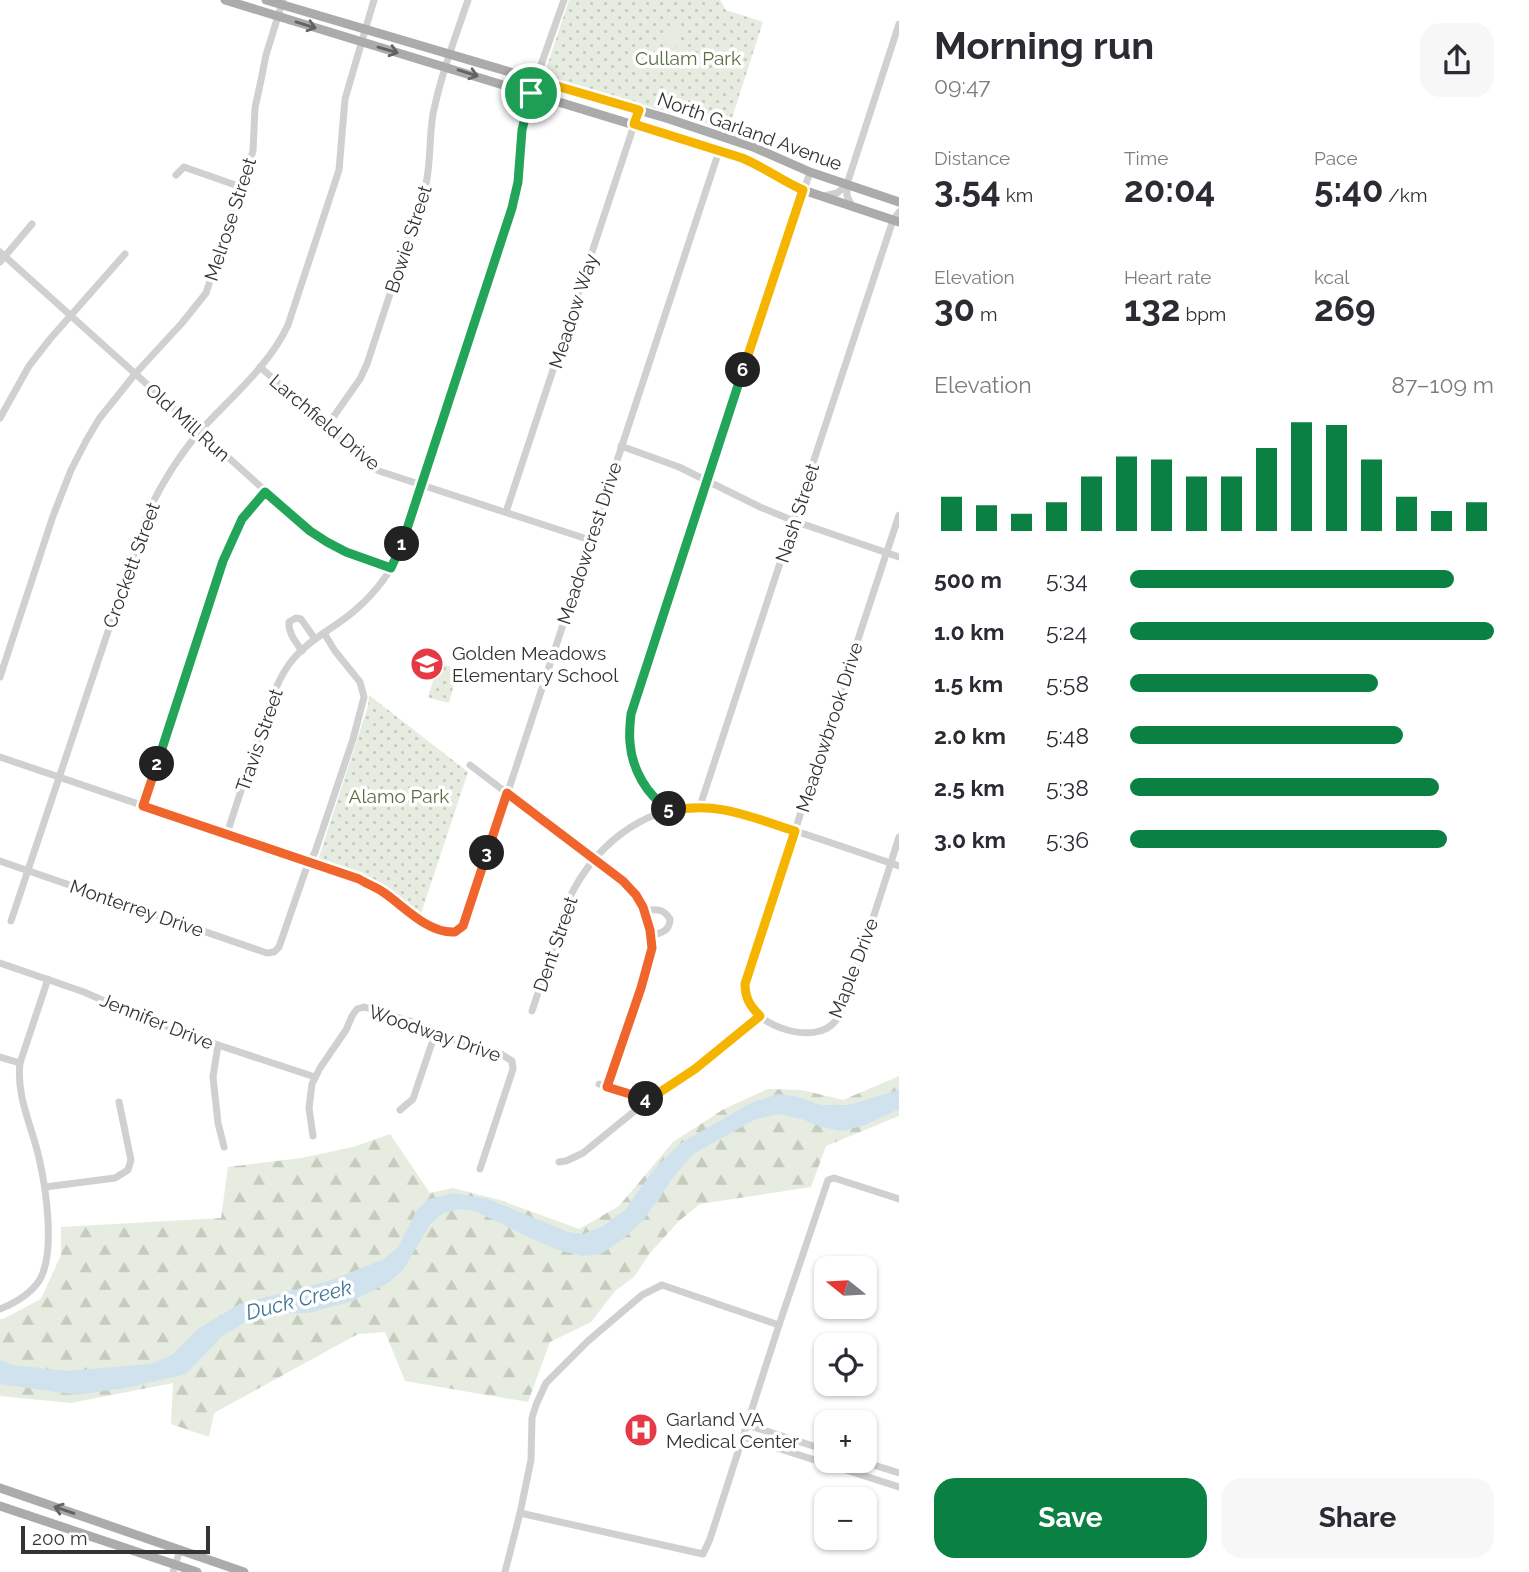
<!DOCTYPE html>
<html lang="en">
<head>
<meta charset="utf-8">
<style>
	body { margin:0; font-family:Raleway,sans-serif; background:#f7f7f7; color:#2b2b33; height:100vh; display:flex; flex-direction:column; font-size:26px; white-space:nowrap }
	* { box-sizing:border-box; margin:0 }
	p { font-size:23px; color:#7c7c81 }
	.icon { flex:none; width:38px; height:38px; fill:none; stroke:currentColor; stroke-width:2; stroke-linecap:round; stroke-linejoin:round }
	.map { position:relative; flex:1; overflow:hidden }
	.drawer { display:flex; flex-direction:column; background:#fff; width:630px }
	.drawer>* { flex:none }
	.needle { width:46px; rotate:288deg }
	.controls { position:absolute; left:814px; top:1256px; display:grid; gap:14px }
	.controls a { display:grid; place-items:center; width:63px; height:63px; border-radius:14px; background:#fff; box-shadow:0 2px 5px #0004; font-size:35px }
	.scale { position:absolute; left:21px; bottom:18px; width:189px; box-sizing:border-box; padding-left:7px; border:4px solid #333; border-top:0; font-size:19px; line-height:24px; white-space:nowrap; color:#333; -webkit-text-stroke:5px #fff; paint-order:stroke }
	.pin { position:absolute; display:grid; place-items:center; width:60px; height:60px; color:#fff; margin:-30px; border:4px solid #fff; border-radius:50%; box-shadow:0 2px 7px #0007 }
	.km { position:absolute; width:35px; height:35px; margin:-18px; border-radius:50%; background:#222; color:#fff; font-size:19px; line-height:35px; text-align:center }
	.round { display:grid; place-items:center; flex:none; width:74px; height:74px; border-radius:21px; background:#f7f7f7 }
	.head { display:flex; align-items:center; justify-content:space-between; height:119px; padding:0 35px }
	h1 { font-size:38px; font-weight:700; line-height:52px }
	.figures { display:grid; grid-template-columns:repeat(3,1fr); gap:10px; height:119px; padding:7px 35px }
	.figures div { display:grid; align-content:center }
	.figures b { font-size:35px; font-weight:700 }
	.figures small { font-size:19px; font-weight:400 }
	.figures p { font-size:19px }
	.chart { height:196px; padding:14px 35px }
	.chart p { display:flex; justify-content:space-between }
	.chart svg { width:100%; height:126px; margin-top:7px; stroke:#0b8043; stroke-width:6 }
	.action { display:flex; gap:14px; margin-top:auto; padding:14px 35px }
	.action a { flex:1; height:80px; border-radius:21px; background:#0b8043; color:#fff; font-size:28px; font-weight:700; line-height:80px; text-align:center }
	.action a+a { background:#f7f7f7; color:#2b2b33 }
	ul { padding:0 35px; list-style:none; font-size:23px }
	li { display:grid; grid-template-columns:112px 84px 1fr; align-items:center; height:52px }
	li i { height:18px; border-radius:9px; background:#0b8043 }
	main { display:flex; flex:1; min-height:0 }
	.map>svg:first-child { display:block }
</style>
</head>
<body>
<main>
<div class="map">
<svg width="899" height="1572" viewBox="0 0 899 1572">
	<defs>
		<pattern id="green-dots" width="8" height="8" patternUnits="userSpaceOnUse" patternTransform="scale(1.75)"><rect width="8" height="8" fill="#e6ecdf"/><path d="M2 2h.1M6 6h.1" fill="none" stroke="#c6cbc0" stroke-width="1.8" stroke-linecap="round"/></pattern>
		<pattern id="forest-firs" width="22" height="20" patternUnits="userSpaceOnUse" patternTransform="scale(1.75)"><rect width="22" height="20" fill="#e6ecdf"/><path d="M5 1l3.5 6h-7zM16 11l3.5 6h-7z" fill="#c6cbc0"/></pattern>
	</defs>
	<rect width="100%" height="100%" fill="#fff"/>
	<g fill="url(#green-dots)">
		<polygon points="569,0 720,0 726,10 763,22 728,130 544,75"/>
		<polygon points="439,663 458,669 449,703 430,698 428,696"/>
		<polygon points="369,695 468,772 420,917 378,884 361,876 319,862 318,860 368,706"/>
	</g>
	<polygon fill="url(#forest-firs)" points="899,1076 899,1116 826,1146 811,1187 700,1204 679,1221 650,1253 634,1277 615,1291 591,1322 550,1342 528,1402 405,1381 385,1332 358,1334 214,1413 209,1437 171,1424 173,1383 71,1403 0,1396 0,1319 3,1319 41,1299 61,1255 61,1227 221,1218 228,1167 301,1158 353,1147 390,1134 430,1193 453,1188 500,1200 579,1229 619,1206 673,1142 724,1109 768,1089 802,1090 843,1100"/>
	<polygon fill="#e6ecdf" points="669,28 681,31 674,54 662,50"/>
	<polygon fill="#cfe2ee" points="899,1090 899,1109 865,1125 843,1131 821,1127 802,1119 778,1114 756,1119 693,1154 671,1180 645,1218 623,1239 601,1254 583,1256 558,1250 533,1239 475,1211 459,1209 442,1214 431,1223 403,1270 388,1283 352,1301 308,1313 280,1313 251,1318 221,1337 186,1374 125,1388 77,1395 0,1384 0,1360 13,1365 68,1371 151,1364 172,1355 198,1329 239,1304 332,1280 384,1259 398,1247 417,1210 429,1199 453,1193 488,1199 568,1232 583,1234 603,1226 625,1210 655,1168 681,1143 751,1103 778,1094 798,1097 821,1105 848,1105"/>
	<g fill="none" stroke-linecap="round" stroke-linejoin="round">
		<g stroke="#d0d0d0" stroke-width="7">
			<polyline points="176,175 184,167 241,187"/>
			<polyline points="824,196 837,193 847,185"/>
			<polyline points="852,206 847,196 847,184 899,24"/>
			<polyline points="0,252 310,531 346,552 391,568"/>
			<polyline points="0,262 32,224"/>
			<polyline points="260,367 365,460 379,471 590,540"/>
			<polyline points="0,418 29,366 50,339 125,254"/>
			<path d="M327 426 360 379 367 364 426 184C431 161 429 138 433 114 441 75 455 38 468 0"/>
			<polyline points="621,446 679,467 760,507 794,521 899,557"/>
			<polyline points="506,512 639,110"/>
			<path d="M899 515 748 973C746 980 744 987 745 995 751 1025 817 1049 837 1019 845 1008 848 992 852 979 869 932 884 885 899 837"/>
			<path d="M302 651C296 642 288 633 289 622L296 618 301 619 315 639"/>
			<polyline points="0,677 53,516 71,470 86,441 99,419 135,374 182,323 206,293 253,151 255,108 261,80 266,55 283,0"/>
			<path d="M0 757 359 879C367 884 376 887 383 892 398 902 435 938 454 932 463 930 466 918 469 910L719 151"/>
			<polyline points="470,765 623,881 636,895 644,907 650,930 652,948 641,988 607,1087"/>
			<polyline points="143,806 224,561 242,519 265,492"/>
			<polyline points="700,806 893,220 899,212"/>
			<polyline points="671,811 656,802 643,782 637,770 630,744 631,714 706,480 810,172"/>
			<path d="M227 834C237 802 248 770 259 737 268 711 275 680 294 658 310 639 334 628 353 612 371 597 386 579 397 558L422 484 512 208 518 182 521 130 531 93 564 0"/>
			<polyline points="0,861 267,953 274,952 279,947 305,872 315,852 353,739 364,697 360,682 335,651 324,633"/>
			<path d="M645 911C656 909 663 908 670 919 670 931 661 933 651 936"/>
			<path d="M11 921 148 512C162 483 180 454 201 430 231 397 269 366 288 325L339 170 345 99 374 0"/>
			<polyline points="0,963 84,992 134,1014 218,1045 315,1077"/>
			<path d="M532 1011 569 899C593 848 640 808 698 806 720 806 740 814 761 820 807 834 853 850 899 866"/>
			<polyline points="218,1045 213,1077 218,1123 224,1147"/>
			<polyline points="0,1057 20,1063"/>
			<polyline points="599,1084 648,1100"/>
			<polyline points="400,1110 413,1099 436,1031"/>
			<polyline points="313,1136 309,1108 312,1084 320,1068 346,1030 352,1016 357,1009 364,1007 410,1021 455,1040 501,1054 512,1061 513,1069 480,1169"/>
			<polyline points="559,1162 566,1161 583,1153 648,1100 695,1069 760,1016"/>
			<polyline points="45,1187 115,1178 128,1170 131,1160 119,1102"/>
			<path d="M0 1309C15 1303 30 1294 39 1281 56 1254 46 1188 39 1158 32 1126 16 1097 20 1063L48 979"/>
			<polyline points="747,1425 826,1450"/>
			<polyline points="743,1437 899,1487"/>
			<polyline points="861,1461 899,1473"/>
			<polyline points="520,1513 703,1554 710,1539 779,1325 828,1180 834,1178 899,1199"/>
			<polyline points="173,1572 180,1550"/>
			<polyline points="505,1572 520,1513 531,1460 532,1418 536,1405 546,1383 588,1341 642,1295 662,1285 779,1325"/>
		</g>
		<g stroke="#ababab" stroke-width="9">
			<polyline points="225,0 742,158 756,164 803,190 899,222"/>
			<polyline points="266,0 669,119 753,147 810,172 899,202"/>
			<polyline points="0,1488 244,1572"/>
			<polyline points="0,1506 197,1572"/>
		</g>
	</g>
	<defs><path id="oneway-shaft" d="M-6 0H5M1.5-3L5.5 0L1.5 3" fill="none" stroke-width="1.6" stroke-linecap="round" stroke-linejoin="round" transform="scale(1.75)"/></defs>
	<g stroke="#636363">
		<use href="#oneway-shaft" transform="translate(306 25) rotate(17)"/>
		<use href="#oneway-shaft" transform="translate(388 50) rotate(16)"/>
		<use href="#oneway-shaft" transform="translate(468 73) rotate(17)"/>
		<use href="#oneway-shaft" transform="translate(64 1510) rotate(-161)"/>
	</g>
	<g fill="none" stroke-linecap="round" stroke-linejoin="round">
		<defs>
			<polyline id="split-1" points="402,544 512,208 518,182 522,130 531,93"/>
			<polyline id="split-2" points="157,764 223,561 242,519 265,492 310,531 327,542 346,552 391,568 402,544"/>
			<path id="split-3" d="M157 764 143 806 359 879C367 884 376 887 383 892 404 906 428 934 455 932L463 926 487 853"/>
			<polyline id="split-4" points="487,853 507,793 623,881 636,895 643,907 650,930 652,948 641,988 607,1087 646,1099"/>
			<path id="split-5" d="M646 1099 648 1100 695 1069 760 1016C750 1006 745 998 745 984L795 831C753 818 716 800 671 811L669 809"/>
			<path id="split-6" d="M669 809C647 796 632 769 630 743 629 733 630 723 631 714L743 370"/>
			<path id="split-7" d="M531 93 536 80 639 110 634 124 742 158C764 167 782 181 803 190L743 370"/>
		</defs>
		<use href="#split-1" stroke="#fff" stroke-width="14"/>
		<use href="#split-2" stroke="#fff" stroke-width="14"/>
		<use href="#split-3" stroke="#fff" stroke-width="14"/>
		<use href="#split-4" stroke="#fff" stroke-width="14"/>
		<use href="#split-5" stroke="#fff" stroke-width="14"/>
		<use href="#split-6" stroke="#fff" stroke-width="14"/>
		<use href="#split-7" stroke="#fff" stroke-width="14"/>
		<use href="#split-1" stroke="#22a559" stroke-width="9"/>
		<use href="#split-2" stroke="#22a559" stroke-width="9"/>
		<use href="#split-3" stroke="#f0652b" stroke-width="9"/>
		<use href="#split-4" stroke="#f0652b" stroke-width="9"/>
		<use href="#split-5" stroke="#f5b400" stroke-width="9"/>
		<use href="#split-6" stroke="#22a559" stroke-width="9"/>
		<use href="#split-7" stroke="#f5b400" stroke-width="9"/>
	</g>
	<defs>
		<symbol id="school-disc" viewBox="-11 -11 22 22"><circle r="9.5" fill="#e63946" stroke="#fff"/><path d="M0-5L7-2L0 1L-7-2ZM-4 1L0 2.5L4 1V4Q0 6-4 4Z" fill="#fff"/></symbol>
		<symbol id="hospital-disc" viewBox="-11 -11 22 22"><circle r="9.5" fill="#e63946" stroke="#fff"/><path d="M-5-5h3v3.5h4V-5h3V5h-3V1.5h-4V5h-3Z" fill="#fff"/></symbol>
	</defs>
	<g fill-rule="evenodd">
		<use href="#school-disc" x="408" y="645" width="38" height="38"/>
		<use href="#hospital-disc" x="622" y="1411" width="38" height="38"/>
	</g>
	<g text-anchor="middle" stroke-width="7" stroke-linejoin="round" paint-order="stroke">
		<g font-size="19" fill="#56703f" stroke="#fff">
			<text x="688" y="65">Cullam Park</text>
			<text x="399" y="803">Alamo Park</text>
		</g>
		<g font-size="19" fill="#333" stroke="#fff">
			<text transform="translate(750 131) rotate(20)" y="7">North Garland Avenue</text>
			<text transform="translate(230 219) rotate(-72)" y="7">Melrose Street</text>
			<text transform="translate(408 239) rotate(-72)" y="7">Bowie Street</text>
			<text transform="translate(573 311) rotate(-72)" y="7">Meadow Way</text>
			<text transform="translate(188 422) rotate(42)" y="7">Old Mill Run</text>
			<text transform="translate(325 422) rotate(40)" y="7">Larchfield Drive</text>
			<text transform="translate(797 513) rotate(-72)" y="7">Nash Street</text>
			<text transform="translate(589 543) rotate(-72)" y="7">Meadowcrest Drive</text>
			<text transform="translate(131 565) rotate(-70)" y="7">Crockett Street</text>
			<text transform="translate(829 727) rotate(-72)" y="7">Meadowbrook Drive</text>
			<text transform="translate(259 740) rotate(-71)" y="7">Travis Street</text>
			<text transform="translate(137 908) rotate(19)" y="7">Monterrey Drive</text>
			<text transform="translate(555 944) rotate(-71)" y="7">Dent Street</text>
			<text transform="translate(853 968) rotate(-69)" y="7">Maple Drive</text>
			<text transform="translate(157 1021) rotate(22)" y="7">Jennifer Drive</text>
			<text transform="translate(435 1033) rotate(19)" y="7">Woodway Drive</text>
		</g>
		<g font-size="19" fill="#333" stroke="#fff" text-anchor="start">
			<text x="452" y="660">Golden Meadows<tspan x="452" dy="22">Elementary School</tspan></text>
			<text x="666" y="1426">Garland VA<tspan x="666" dy="22">Medical Center</tspan></text>
		</g>
		<g font-size="21" font-style="italic" fill="#3f7597" stroke="#fff">
			<text transform="translate(299 1300) rotate(-14)" y="7">Duck Creek</text>
		</g>
	</g>
</svg>
<div class="controls">
<a><svg class="needle" viewBox="-14 -14 28 28"><path d="M0-13l5 13h-10z" fill="#e53935"/><path d="M0 13l5-13h-10z" fill="#7c7c81"/></svg></a>
<a><svg class="icon" aria-label="locate" viewBox="0 0 24 24"><circle cx="12" cy="12" r="6"/><path d="M12 2v4M12 18v4M2 12h4M18 12h4"/></svg></a>
<a>+</a>
<a>−</a>
</div>
<div class="scale">200 m</div>
<div class="pin" style="left:531px;top:93px;background:#1e9e55"><svg class="icon" aria-label="arrive" viewBox="0 0 24 24"><path d="M6 21V4h12l-3 4 3 4H6"/></svg></div>
<b class="km" style="left:402px;top:544px">1</b>
<b class="km" style="left:157px;top:764px">2</b>
<b class="km" style="left:487px;top:853px">3</b>
<b class="km" style="left:646px;top:1099px">4</b>
<b class="km" style="left:669px;top:809px">5</b>
<b class="km" style="left:743px;top:370px">6</b>
</div>
<section class="drawer">
<div class="head"><div><h1>Morning run</h1><p>09:47</p></div><a class="round"><svg class="icon" aria-label="share" viewBox="0 0 24 24"><path d="M12 15V3M7 8l5-5 5 5M5 13v7h14v-7"/></svg></a></div>
<div class="figures">
<div><p>Distance</p><b>3.54<small> km</small></b></div>
<div><p>Time</p><b>20:04</b></div>
<div><p>Pace</p><b>5:40<small> /km</small></b></div>
</div>
<div class="figures">
<div><p>Elevation</p><b>30<small> m</small></b></div>
<div><p>Heart rate</p><b>132<small> bpm</small></b></div>
<div><p>kcal</p><b>269</b></div>
</div>
<div class="chart"><p><span>Elevation</span>87–109 m</p>
<svg viewBox="0 0 160 44" preserveAspectRatio="none"><path d="M5 44V32M15 44V35M25 44V38M35 44V34M45 44V25M55 44V18M65 44V19M75 44V25M85 44V25M95 44V15M105 44V6M115 44V7M125 44V19M135 44V32M145 44V37M155 44V34"/></svg>
</div>
<ul>
<li><b>500 m</b>5:34<i style="width:89%"></i></li>
<li><b>1.0 km</b>5:24<i style="width:100%"></i></li>
<li><b>1.5 km</b>5:58<i style="width:68%"></i></li>
<li><b>2.0 km</b>5:48<i style="width:75%"></i></li>
<li><b>2.5 km</b>5:38<i style="width:85%"></i></li>
<li><b>3.0 km</b>5:36<i style="width:87%"></i></li>
</ul>
<div class="action"><a>Save</a><a>Share</a></div>
</section>
</main>
</body>
</html>
